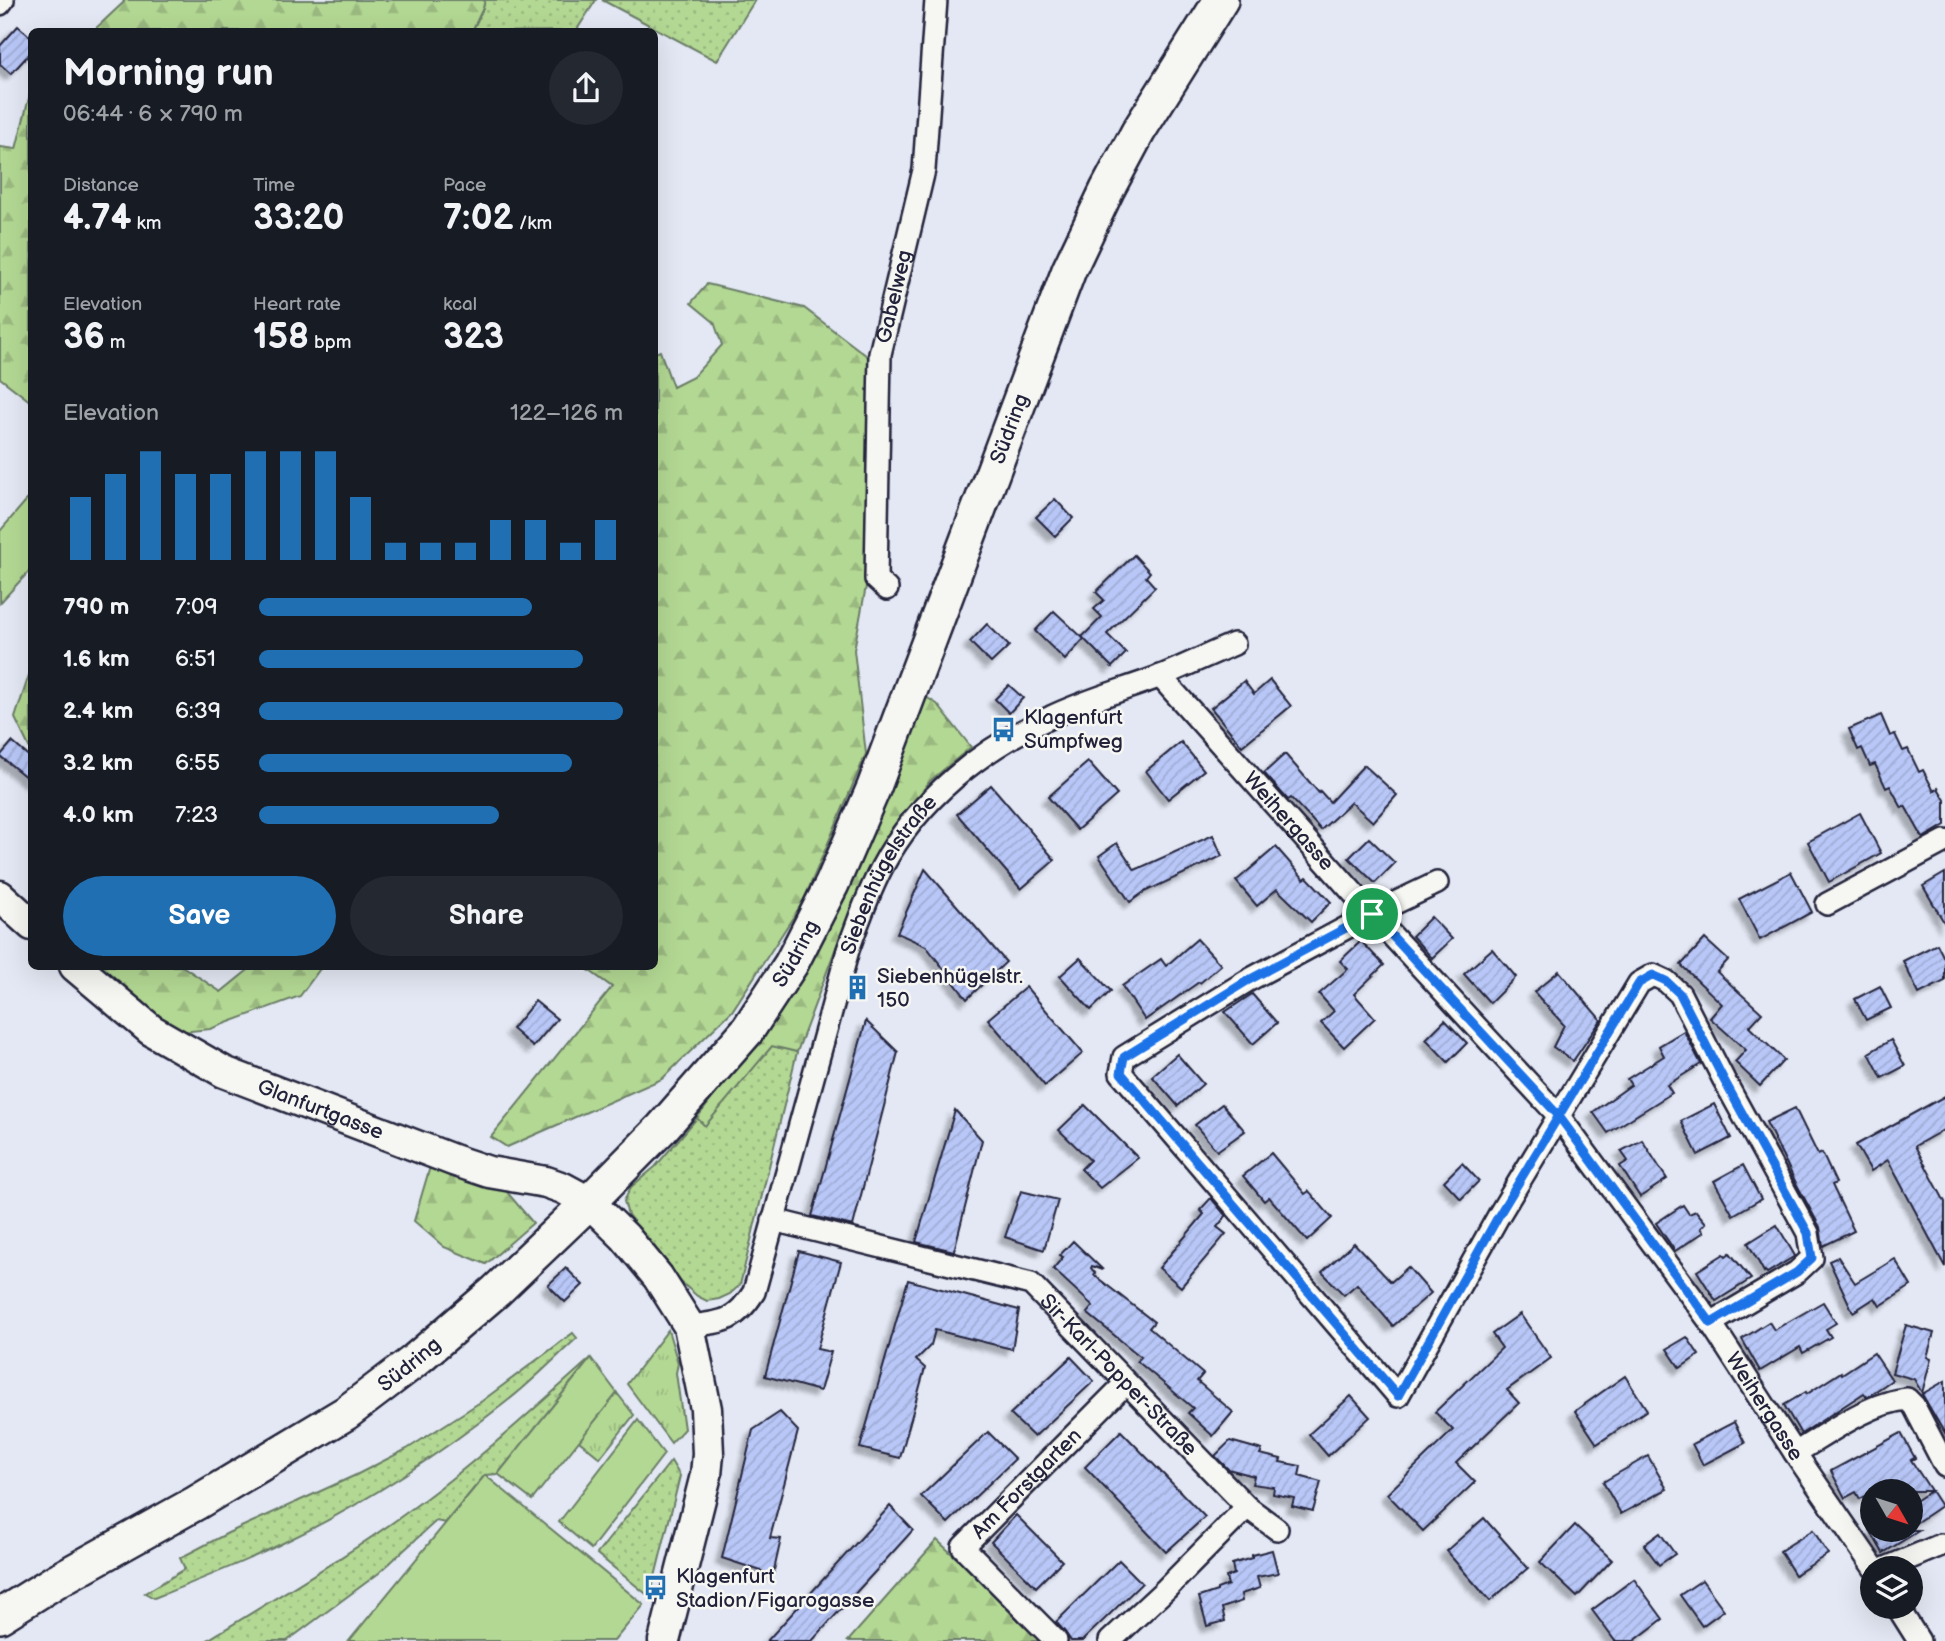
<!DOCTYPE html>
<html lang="en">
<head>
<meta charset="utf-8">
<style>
	body { margin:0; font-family:"Balsamiq Sans",sans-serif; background:#242831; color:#f1f3f6; height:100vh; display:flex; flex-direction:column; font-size:26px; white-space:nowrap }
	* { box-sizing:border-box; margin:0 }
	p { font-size:23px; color:#9ea1a6 }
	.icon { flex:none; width:38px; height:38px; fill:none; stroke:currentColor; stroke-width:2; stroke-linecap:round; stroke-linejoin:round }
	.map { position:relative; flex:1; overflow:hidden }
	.sheet { position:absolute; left:28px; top:28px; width:630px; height:942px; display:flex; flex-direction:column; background:#171b24; border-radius:10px; box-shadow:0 7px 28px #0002 }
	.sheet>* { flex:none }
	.needle { width:46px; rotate:129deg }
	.buttons { position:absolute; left:1860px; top:1479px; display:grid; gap:14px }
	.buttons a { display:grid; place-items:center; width:63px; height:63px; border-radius:50%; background:#171b24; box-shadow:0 7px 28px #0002; font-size:35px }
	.pin { position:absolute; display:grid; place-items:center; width:60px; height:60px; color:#fff; margin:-30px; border:4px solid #fff; border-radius:50%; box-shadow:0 2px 7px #0007 }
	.round { display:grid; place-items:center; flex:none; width:74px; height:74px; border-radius:37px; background:#242831 }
	.summary { display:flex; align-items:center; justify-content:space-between; height:119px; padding:0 35px }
	h1 { font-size:38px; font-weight:600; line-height:52px }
	.stats { display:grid; grid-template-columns:repeat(3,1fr); gap:10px; height:119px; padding:7px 35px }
	.stats div { display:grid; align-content:center }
	.stats b { font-size:35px; font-weight:600 }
	.stats small { font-size:19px; font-weight:400 }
	.stats p { font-size:19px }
	.chart { height:196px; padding:14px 35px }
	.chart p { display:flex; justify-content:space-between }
	.chart svg { width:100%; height:126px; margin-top:7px; stroke:#1f6fb2; stroke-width:6 }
	.cta { display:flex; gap:14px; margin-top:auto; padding:14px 35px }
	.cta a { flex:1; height:80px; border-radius:42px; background:#1f6fb2; color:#fff; font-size:28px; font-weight:600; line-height:80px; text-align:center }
	.cta a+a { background:#242831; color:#f1f3f6 }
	ul { padding:0 35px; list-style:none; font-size:23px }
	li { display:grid; grid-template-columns:112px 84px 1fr; align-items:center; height:52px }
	li i { height:18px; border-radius:9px; background:#1f6fb2 }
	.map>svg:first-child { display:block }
</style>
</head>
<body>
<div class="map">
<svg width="1945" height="1641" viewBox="0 0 1945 1641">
	<defs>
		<pattern id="grass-dots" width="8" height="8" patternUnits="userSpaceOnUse" patternTransform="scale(1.75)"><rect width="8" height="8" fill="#b3d893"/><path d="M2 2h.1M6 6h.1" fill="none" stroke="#9ab980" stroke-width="1.8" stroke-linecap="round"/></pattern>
		<pattern id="forest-firs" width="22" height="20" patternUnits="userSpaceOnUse" patternTransform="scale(1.75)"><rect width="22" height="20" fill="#b3d893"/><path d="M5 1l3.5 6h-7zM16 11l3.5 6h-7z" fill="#9ab980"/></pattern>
		<pattern id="park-tufts" width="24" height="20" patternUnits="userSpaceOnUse" patternTransform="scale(1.75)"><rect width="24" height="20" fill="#b3d893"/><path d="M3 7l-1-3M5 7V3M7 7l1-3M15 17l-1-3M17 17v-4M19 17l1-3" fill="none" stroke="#9ab980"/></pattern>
		<pattern id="building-hatch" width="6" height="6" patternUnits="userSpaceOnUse" patternTransform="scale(1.75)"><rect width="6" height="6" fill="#b8c7f7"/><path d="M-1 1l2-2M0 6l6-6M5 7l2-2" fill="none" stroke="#9eabd5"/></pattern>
		<filter id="shadow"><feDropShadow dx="-6" dy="6" stdDeviation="2" flood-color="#0004"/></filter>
	</defs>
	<rect width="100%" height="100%" fill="#e3e8f4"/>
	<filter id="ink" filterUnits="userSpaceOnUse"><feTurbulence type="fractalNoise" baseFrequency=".0143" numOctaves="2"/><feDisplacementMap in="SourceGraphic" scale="14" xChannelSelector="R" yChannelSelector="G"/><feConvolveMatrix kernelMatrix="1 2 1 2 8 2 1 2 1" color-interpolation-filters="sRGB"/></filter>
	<g filter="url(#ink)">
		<g fill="url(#grass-dots)" stroke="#6a7d67" stroke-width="2">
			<polygon points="485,0 596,0 576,31 472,32 483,8"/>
			<polygon points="602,0 755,0 717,61"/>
			<polygon points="772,1046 797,1052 740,1285 730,1294 719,1299 707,1301 697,1296 681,1282 660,1254 628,1215 624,1201 631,1187 655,1167 697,1118 705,1125"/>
			<path d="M573 1333 577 1338C553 1360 531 1383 506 1402 436 1457 361 1506 281 1544 240 1564 197 1581 154 1598L145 1593 185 1569 180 1558 228 1533 356 1475 407 1449 482 1401Z"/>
			<path d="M591 1358 498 1474 485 1475 445 1523 436 1521 379 1573 287 1641H206C280 1595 355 1552 425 1499 483 1456 537 1406 591 1358Z"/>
			<polygon points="671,1461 680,1476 650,1597 597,1554"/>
		</g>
		<g fill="url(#forest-firs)" stroke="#6a7d67" stroke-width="2">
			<polygon points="123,0 485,0 483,8 472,31 93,31 124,2"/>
			<polygon points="31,90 31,402 0,378 0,147 16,149"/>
			<polygon points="707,284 804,308 871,359 867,581 854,650 866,754 803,902 732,1011 662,1079 507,1147 491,1137 612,987 583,966 654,966 655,353 660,351 673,387 693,377 722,345 714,322 691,303"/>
			<polygon points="31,669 31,751 15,718"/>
			<polygon points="923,695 937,704 971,747 930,781 894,829 841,934 797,1052 772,1046 705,1126 697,1118 779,1012"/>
			<polygon points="94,966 182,966 221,992 253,966 322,966 300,996 210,1029 181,1032 136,1004"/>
			<polygon points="432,1160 502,1186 533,1223 486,1264 444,1247 414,1221"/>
			<polygon points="937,1540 1038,1634 1045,1641 848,1641"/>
		</g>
		<g fill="url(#park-tufts)" stroke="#6a7d67" stroke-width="2">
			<polygon points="668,1330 678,1363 676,1373 684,1429 671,1443 627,1384"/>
			<polygon points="617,1393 634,1415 600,1458 579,1441"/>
		</g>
		<g fill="#b3d893" stroke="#6a7d67" stroke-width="2">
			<polygon points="31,495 31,569 0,603 0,531"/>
			<polygon points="591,1358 617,1393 532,1500 498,1474"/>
			<polygon points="638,1420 664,1454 591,1549 559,1522"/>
			<polygon points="485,1475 644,1605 614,1641 349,1641"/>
		</g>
		<g fill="url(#building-hatch)" stroke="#22223b" stroke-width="2" filter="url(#shadow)">
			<polygon points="18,26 32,38 32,51 11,74 0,64 0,46"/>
			<polygon points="1055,499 1073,518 1055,536 1036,517"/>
			<polygon points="1134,555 1150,572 1146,577 1155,587 1107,634 1126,653 1112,667 1082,637 1102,617 1094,609 1104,600 1096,592"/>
			<polygon points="1054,611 1084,639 1065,660 1035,631"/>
			<polygon points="987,624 1009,646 991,663 970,642"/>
			<polygon points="1270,680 1291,706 1242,746 1211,708 1244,681 1254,694"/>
			<polygon points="1009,685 1023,698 1009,713 995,699"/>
			<polygon points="1881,715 1890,736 1895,734 1903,751 1908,749 1919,772 1923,770 1934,791 1938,788 1945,800 1945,825 1923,838 1905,806 1902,808 1890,786 1886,788 1875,764 1870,766 1862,748 1858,750 1849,729"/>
			<polygon points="12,742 32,759 32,782 0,756"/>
			<polygon points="1181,742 1204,770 1168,799 1146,771"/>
			<polygon points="1285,754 1319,793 1320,791 1330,802 1364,765 1397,795 1373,822 1351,802 1321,830 1310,818 1310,817 1309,817 1291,798 1288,800 1264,773"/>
			<polygon points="1088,762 1117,795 1077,830 1048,797"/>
			<polygon points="991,785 1055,860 1021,889 957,814"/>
			<polygon points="1860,813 1881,853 1829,882 1808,842"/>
			<polygon points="1213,835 1222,856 1144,892 1130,902 1099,856 1117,843 1135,870"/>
			<polygon points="1369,838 1395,863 1375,883 1349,858"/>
			<polygon points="1276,847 1304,879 1307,877 1331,902 1311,922 1277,889 1257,906 1236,881"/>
			<polygon points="925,869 1006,962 967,999 926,946 897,933"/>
			<polygon points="1791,872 1812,912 1760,940 1739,899"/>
			<polygon points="1945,873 1945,924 1923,886"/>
			<polygon points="1431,917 1452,939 1432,958 1412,936"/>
			<polygon points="1197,939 1221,965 1200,983 1199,982 1145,1020 1122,986 1161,959 1166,966"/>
			<polygon points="1705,939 1728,960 1717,972 1762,1013 1749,1027 1784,1060 1760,1086 1735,1062 1746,1050 1710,1018 1722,1004 1681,965"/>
			<polygon points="1361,941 1384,965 1354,994 1375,1018 1344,1047 1321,1023 1334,1011 1319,994 1348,969 1340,961"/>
			<polygon points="1937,944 1945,960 1945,981 1919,994 1903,961"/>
			<polygon points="1492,949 1516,977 1490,1003 1464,974"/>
			<polygon points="1080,958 1111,991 1091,1010 1060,976"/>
			<polygon points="1559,971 1601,1020 1573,1061 1553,1047 1564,1025 1534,992"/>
			<polygon points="1880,986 1891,1008 1866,1020 1855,999"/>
			<polygon points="1026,987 1083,1053 1045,1086 988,1019"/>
			<polygon points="1252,994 1277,1023 1253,1044 1225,1012"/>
			<polygon points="535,1001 557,1019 533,1047 512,1029"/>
			<polygon points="1445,1020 1467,1043 1448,1062 1426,1039"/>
			<polygon points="866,1021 898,1052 853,1226 812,1216"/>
			<polygon points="1684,1031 1701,1064 1667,1085 1672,1093 1608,1133 1593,1112 1631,1085 1627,1079 1664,1056 1659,1046"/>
			<polygon points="1891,1040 1905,1066 1882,1078 1869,1053"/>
			<polygon points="1177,1054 1203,1084 1178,1106 1152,1076"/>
			<polygon points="1945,1096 1945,1129 1915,1146 1945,1202 1945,1267 1888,1160 1871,1171 1856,1145"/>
			<polygon points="1222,1104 1245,1131 1217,1151 1195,1125"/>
			<polygon points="1714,1104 1731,1138 1698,1155 1681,1121"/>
			<polygon points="1085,1105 1138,1158 1100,1188 1081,1169 1090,1160 1059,1130"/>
			<polygon points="1795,1108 1818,1155 1822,1153 1836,1183 1832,1185 1854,1231 1823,1246 1820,1227 1796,1183 1766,1122"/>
			<polygon points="955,1110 982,1140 954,1251 916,1242"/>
			<polygon points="1642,1140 1667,1179 1640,1197 1620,1166 1628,1161 1621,1151"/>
			<polygon points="1271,1153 1305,1194 1309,1191 1332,1218 1307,1241 1269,1197 1264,1201 1243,1176"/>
			<polygon points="1462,1163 1479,1181 1461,1199 1444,1181"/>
			<polygon points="1743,1165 1761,1199 1733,1215 1714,1181"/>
			<polygon points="1021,1191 1058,1200 1044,1250 1005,1237"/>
			<polygon points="1211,1198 1226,1216 1217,1227 1226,1234 1181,1287 1159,1268 1204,1214 1200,1210"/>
			<polygon points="1683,1205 1689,1214 1696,1211 1706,1223 1701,1228 1704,1232 1675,1251 1656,1223"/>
			<polygon points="1777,1225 1795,1256 1767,1273 1765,1271 1764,1272 1748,1243"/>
			<polygon points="1073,1241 1103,1270 1092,1266 1091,1268 1095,1273 1094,1275 1154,1322 1149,1328 1203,1374 1197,1381 1233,1412 1213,1436 1188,1413 1193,1408 1137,1361 1141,1357 1087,1313 1093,1306 1053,1269 1063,1257 1060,1255"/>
			<polygon points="1354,1243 1391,1282 1408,1267 1431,1293 1393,1326 1357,1284 1344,1295 1322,1272"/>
			<polygon points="799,1251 841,1262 817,1349 831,1352 820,1391 765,1376"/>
			<polygon points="1730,1253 1751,1279 1716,1301 1697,1271 1724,1254 1726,1256"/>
			<polygon points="1838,1257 1855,1283 1895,1259 1911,1286 1880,1306 1875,1298 1853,1312 1829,1261"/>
			<polygon points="566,1268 583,1285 565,1302 548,1285"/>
			<polygon points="908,1280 1019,1310 1012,1349 935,1330 931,1345 916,1360 925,1368 900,1458 860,1448"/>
			<polygon points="1823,1302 1836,1323 1826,1329 1831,1337 1803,1353 1800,1347 1760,1371 1742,1339 1769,1322 1774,1330"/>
			<polygon points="1520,1314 1551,1358 1507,1390 1519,1403 1456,1463 1475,1482 1423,1531 1387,1494 1453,1430 1435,1412 1502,1348 1492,1334"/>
			<polygon points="1906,1325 1934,1333 1927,1357 1931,1359 1922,1393 1914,1379 1892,1373"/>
			<polygon points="1687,1337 1699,1355 1680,1368 1667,1349"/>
			<polygon points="1874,1353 1892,1380 1867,1397 1864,1393 1801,1434 1784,1405 1806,1392 1807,1394 1841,1372 1842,1374"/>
			<polygon points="1071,1357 1094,1381 1034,1437 1010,1414"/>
			<polygon points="1625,1376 1647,1410 1597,1444 1575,1411"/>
			<polygon points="1945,1381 1945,1434 1922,1394"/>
			<polygon points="1351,1396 1370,1417 1328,1456 1309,1434"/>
			<polygon points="780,1412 798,1431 770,1538 781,1539 773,1575 722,1558 753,1430"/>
			<polygon points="1734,1422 1745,1443 1703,1465 1692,1444"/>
			<polygon points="1121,1431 1205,1517 1166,1552 1085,1467"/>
			<polygon points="988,1432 1015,1459 948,1523 921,1496"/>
			<polygon points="1901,1433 1915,1458 1911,1460 1941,1506 1911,1526 1911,1504 1931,1491 1872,1491 1872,1493 1860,1499 1856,1492 1845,1498 1831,1471"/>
			<polygon points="1230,1441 1262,1450 1260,1454 1281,1459 1280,1462 1301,1466 1299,1476 1321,1482 1313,1511 1292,1506 1294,1498 1273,1494 1274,1487 1252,1484 1254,1476 1228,1469 1215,1456"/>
			<polygon points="1648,1456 1667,1489 1621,1514 1603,1482"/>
			<polygon points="890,1506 913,1530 812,1641 767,1641"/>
			<polygon points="1016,1515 1062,1561 1036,1587 991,1542"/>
			<polygon points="1484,1518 1528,1568 1490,1601 1446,1551"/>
			<polygon points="1575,1525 1612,1560 1577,1597 1540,1562"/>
			<polygon points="1813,1530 1828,1554 1795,1575 1780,1551"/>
			<polygon points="1870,1530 1920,1530 1883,1553"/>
			<polygon points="1660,1533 1675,1554 1659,1565 1644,1545"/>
			<polygon points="1272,1550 1278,1573 1257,1577 1260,1588 1241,1594 1242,1601 1222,1608 1225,1621 1207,1626 1199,1597 1217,1591 1217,1589 1228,1585 1226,1577 1234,1574 1232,1564 1252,1558 1252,1555"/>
			<polygon points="1119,1560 1142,1583 1082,1641 1071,1641 1065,1632 1056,1622"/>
			<polygon points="1634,1579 1663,1619 1634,1641 1615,1641 1592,1610"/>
			<polygon points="1702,1580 1724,1610 1702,1626 1680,1595"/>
		</g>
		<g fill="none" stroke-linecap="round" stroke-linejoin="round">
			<defs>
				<g id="street">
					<polyline points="0,4 3,0"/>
					<path id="s1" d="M887 589 876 579 880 354 924 170 936 0"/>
					<path id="s2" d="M1160 676 1372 914 1558 1115 1711 1323 1795 1453 1874 1568"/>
					<polyline points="1437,883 1372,914 1247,981 1124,1057 1121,1073 1398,1396 1499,1215 1639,983 1653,975 1666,981 1680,994 1724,1080 1808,1233 1812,1258 1797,1272 1711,1323"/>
					<polyline points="1827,904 1945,841"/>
					<path id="s3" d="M773 1220 1031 1284 1247 1507 1277 1529"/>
					<path id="s4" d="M689 1326C723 1322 735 1322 754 1292L848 950C858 922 868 894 882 867 918 799 982 748 1051 717 1086 700 1124 690 1161 676 1185 666 1210 654 1234 644"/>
					<path d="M1795 1453C1827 1434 1870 1402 1907 1399L1914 1406 1945 1466"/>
					<polyline points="1886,1568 1941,1545"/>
					<polyline points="1897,1606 1919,1641"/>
					<path id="s5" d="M1056 1641 963 1547 1126 1383"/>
					<polyline points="1110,1641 1166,1589 1247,1507"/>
				</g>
				<g id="secondary">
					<polyline points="0,896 32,925"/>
					<path id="s6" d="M75 966 151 1030 224 1072 453 1160 489 1172 546 1182 563 1188 589 1202 625 1237 658 1277 689 1326 706 1409 708 1454 706 1475 664 1641"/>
				</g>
				<g id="primary">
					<path id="s7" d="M0 1616 56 1581 196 1503 346 1413 413 1362 496 1291 589 1202 662 1128 747 1031 791 964 832 884 874 787 1069 270 1107 190 1138 132 1221 0"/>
				</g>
			</defs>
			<use href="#street" stroke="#22223b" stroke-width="26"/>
			<use href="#secondary" stroke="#22223b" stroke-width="35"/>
			<use href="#primary" stroke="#22223b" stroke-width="38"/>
			<use href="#street" stroke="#f6f6f2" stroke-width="21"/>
			<use href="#secondary" stroke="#f6f6f2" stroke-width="30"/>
			<use href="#primary" stroke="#f6f6f2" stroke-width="33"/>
		</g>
	</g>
	<g fill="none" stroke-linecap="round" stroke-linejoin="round" filter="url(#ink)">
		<defs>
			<polyline id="route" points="1372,914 1558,1115 1711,1323 1797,1272 1812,1258 1808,1233 1724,1080 1680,994 1666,981 1653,975 1639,983 1499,1215 1398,1396 1121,1073 1124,1057 1247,981 1372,914"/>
		</defs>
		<use href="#route" stroke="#fff" stroke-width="14"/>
		<use href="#route" stroke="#1a73e8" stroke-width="9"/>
	</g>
	<defs>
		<symbol id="bus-bare" viewBox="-9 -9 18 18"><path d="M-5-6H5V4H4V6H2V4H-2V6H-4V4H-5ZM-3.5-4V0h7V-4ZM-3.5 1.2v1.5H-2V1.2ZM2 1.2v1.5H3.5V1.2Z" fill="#1f6fb2" stroke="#f6f6f2" stroke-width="2.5" paint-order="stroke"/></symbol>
		<symbol id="building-bare" viewBox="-9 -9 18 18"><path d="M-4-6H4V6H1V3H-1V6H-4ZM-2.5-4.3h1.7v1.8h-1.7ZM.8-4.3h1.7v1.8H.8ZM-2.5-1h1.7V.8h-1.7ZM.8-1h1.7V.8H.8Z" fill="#1f6fb2" stroke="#f6f6f2" stroke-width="2.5" paint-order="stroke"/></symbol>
	</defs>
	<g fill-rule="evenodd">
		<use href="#bus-bare" x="986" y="712" width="35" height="35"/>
		<use href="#building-bare" x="840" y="970" width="35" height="35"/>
		<use href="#bus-bare" x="638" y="1570" width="35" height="35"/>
	</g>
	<g text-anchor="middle" stroke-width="5" stroke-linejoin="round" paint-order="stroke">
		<g font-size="21" fill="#22223b" stroke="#f6f6f2">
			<text dy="7" stroke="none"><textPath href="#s1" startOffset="299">Gabelweg</textPath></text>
			<text dy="7" stroke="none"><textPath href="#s7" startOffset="1615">Südring</textPath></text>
			<text dy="7" stroke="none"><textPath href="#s2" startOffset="194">Weihergasse</textPath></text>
			<text dy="7" stroke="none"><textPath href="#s4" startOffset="518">Siebenhügelstraße</textPath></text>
			<text dy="7" stroke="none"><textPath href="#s7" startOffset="1048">Südring</textPath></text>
			<text dy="7" stroke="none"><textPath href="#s6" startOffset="287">Glanfurtgasse</textPath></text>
			<text dy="7" stroke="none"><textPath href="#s7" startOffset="481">Südring</textPath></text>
			<text dy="7" stroke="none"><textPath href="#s3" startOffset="392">Sir-Karl-Popper-Straße</textPath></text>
			<text dy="7" stroke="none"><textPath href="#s2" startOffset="950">Weihergasse</textPath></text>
			<text dy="7" stroke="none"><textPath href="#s5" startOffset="222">Am Forstgarten</textPath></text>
		</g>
		<g font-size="21" fill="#22223b" stroke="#f6f6f2" text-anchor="start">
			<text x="1024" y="724">Klagenfurt<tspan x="1024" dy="24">Sumpfweg</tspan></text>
			<text x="877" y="983">Siebenhügelstr.<tspan x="877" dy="24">150</tspan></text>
			<text x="676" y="1583">Klagenfurt<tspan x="676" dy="24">Stadion/Figarogasse</tspan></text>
		</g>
	</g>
</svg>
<div class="buttons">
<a><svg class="needle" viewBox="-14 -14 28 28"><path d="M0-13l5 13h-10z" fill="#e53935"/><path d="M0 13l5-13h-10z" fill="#9ea1a6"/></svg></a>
<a><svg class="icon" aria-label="layers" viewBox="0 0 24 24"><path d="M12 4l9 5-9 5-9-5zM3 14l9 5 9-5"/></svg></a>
</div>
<div class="pin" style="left:1372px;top:914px;background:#1e9e55"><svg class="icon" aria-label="arrive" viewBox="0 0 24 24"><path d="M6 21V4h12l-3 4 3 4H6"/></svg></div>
<section class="sheet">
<div class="summary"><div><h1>Morning run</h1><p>06:44 · 6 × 790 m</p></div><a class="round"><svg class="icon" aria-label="share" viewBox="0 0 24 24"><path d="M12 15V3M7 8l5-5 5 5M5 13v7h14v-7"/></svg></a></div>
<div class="stats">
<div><p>Distance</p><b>4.74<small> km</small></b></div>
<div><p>Time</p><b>33:20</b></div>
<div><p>Pace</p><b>7:02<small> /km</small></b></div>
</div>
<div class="stats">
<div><p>Elevation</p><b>36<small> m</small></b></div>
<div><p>Heart rate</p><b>158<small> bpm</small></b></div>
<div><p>kcal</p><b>323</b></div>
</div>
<div class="chart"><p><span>Elevation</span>122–126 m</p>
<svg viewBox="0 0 160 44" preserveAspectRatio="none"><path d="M5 44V22M15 44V14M25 44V6M35 44V14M45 44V14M55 44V6M65 44V6M75 44V6M85 44V22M95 44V38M105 44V38M115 44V38M125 44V30M135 44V30M145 44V38M155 44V30"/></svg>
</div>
<ul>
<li><b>790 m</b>7:09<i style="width:75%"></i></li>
<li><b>1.6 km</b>6:51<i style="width:89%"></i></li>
<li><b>2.4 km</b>6:39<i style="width:100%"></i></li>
<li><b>3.2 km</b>6:55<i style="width:86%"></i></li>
<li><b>4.0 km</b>7:23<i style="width:66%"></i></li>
</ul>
<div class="cta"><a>Save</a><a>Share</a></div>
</section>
</div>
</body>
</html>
